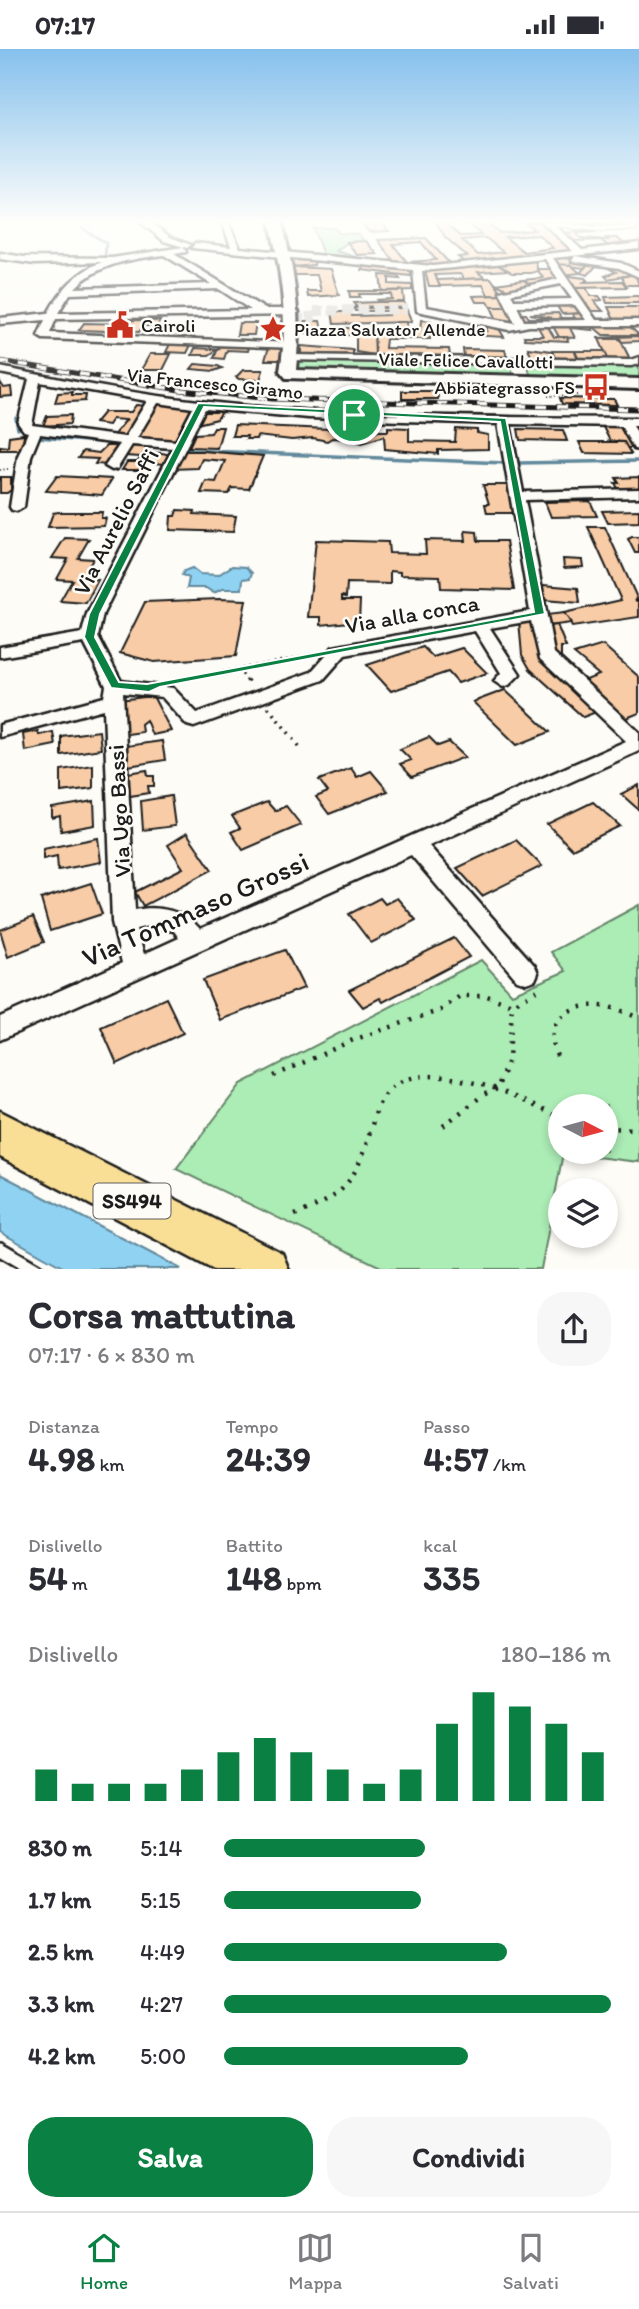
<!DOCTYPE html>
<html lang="it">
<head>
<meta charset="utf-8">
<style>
	body { margin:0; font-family:Itim,sans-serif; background:#f7f7f7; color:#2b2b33; height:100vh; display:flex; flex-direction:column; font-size:26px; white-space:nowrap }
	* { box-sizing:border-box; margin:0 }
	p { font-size:23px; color:#7c7c81 }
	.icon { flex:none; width:38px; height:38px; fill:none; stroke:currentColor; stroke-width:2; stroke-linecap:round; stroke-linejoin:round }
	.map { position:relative; height:1220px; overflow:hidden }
	.side { display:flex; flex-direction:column; background:#fff; flex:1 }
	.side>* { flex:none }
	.needle { width:46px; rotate:96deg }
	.tools { position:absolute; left:548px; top:1045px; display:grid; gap:14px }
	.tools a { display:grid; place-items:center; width:70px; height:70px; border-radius:50%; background:#fff; box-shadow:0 4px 10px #0003; font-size:35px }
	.pin { position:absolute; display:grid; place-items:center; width:60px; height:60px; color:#fff; margin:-30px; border:4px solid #fff; border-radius:50%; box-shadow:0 2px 7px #0007 }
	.round { display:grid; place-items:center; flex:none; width:74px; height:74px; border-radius:28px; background:#f7f7f7 }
	.overview { display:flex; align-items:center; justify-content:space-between; height:119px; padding:0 28px }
	h1 { font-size:38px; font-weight:700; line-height:52px }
	.figures { display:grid; grid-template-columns:repeat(3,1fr); gap:10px; height:119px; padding:7px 28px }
	.figures div { display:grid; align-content:center }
	.figures b { font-size:35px; font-weight:700 }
	.figures small { font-size:19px; font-weight:400 }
	.figures p { font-size:19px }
	.chart { height:196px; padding:14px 28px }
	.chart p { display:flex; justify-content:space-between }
	.chart svg { width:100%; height:126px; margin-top:7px; stroke:#0b8043; stroke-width:6 }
	.action { display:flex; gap:14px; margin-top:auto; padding:14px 28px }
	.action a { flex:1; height:80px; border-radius:28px; background:#0b8043; color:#fff; font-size:28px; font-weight:700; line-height:80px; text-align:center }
	.action a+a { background:#f7f7f7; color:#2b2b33 }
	ul { padding:0 28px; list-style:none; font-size:23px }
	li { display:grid; grid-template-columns:112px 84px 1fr; align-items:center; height:52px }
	li i { height:18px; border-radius:9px; background:#0b8043 }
	.status { display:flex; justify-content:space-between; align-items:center; height:49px; padding:0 35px; background:#fff; direction:ltr }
	.status svg { height:19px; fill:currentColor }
	.dock { display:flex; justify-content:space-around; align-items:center; height:98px; border-top:2px solid #e1e1e2; background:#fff; font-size:19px; color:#7c7c81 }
	.dock a { display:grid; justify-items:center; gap:4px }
	.dock .selected { color:#0b8043 }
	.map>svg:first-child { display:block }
</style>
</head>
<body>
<div class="status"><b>07:17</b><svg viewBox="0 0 49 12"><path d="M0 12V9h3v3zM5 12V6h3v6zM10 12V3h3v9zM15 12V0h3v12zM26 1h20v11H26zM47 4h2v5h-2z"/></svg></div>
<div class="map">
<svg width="639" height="1221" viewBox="0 0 639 1221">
	<rect width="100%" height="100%" fill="#fdfcf7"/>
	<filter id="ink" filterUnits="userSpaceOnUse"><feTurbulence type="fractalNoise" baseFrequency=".0143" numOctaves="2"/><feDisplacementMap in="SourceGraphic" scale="14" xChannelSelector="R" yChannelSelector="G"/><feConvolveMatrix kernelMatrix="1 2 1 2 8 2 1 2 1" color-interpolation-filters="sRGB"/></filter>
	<g filter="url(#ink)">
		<g fill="#acecb5" stroke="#648468" stroke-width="2" fill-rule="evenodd">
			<polygon points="313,179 335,179 339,184 359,185 364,192 348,193 336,202 366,211 324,208"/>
			<polygon points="306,311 510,314 514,329 296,321 296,313"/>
			<polygon points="527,315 639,317 639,331 531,328"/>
			<path d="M639 856V1113L563 1104 541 1220H385L176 1120 241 1035 481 911 512 945 566 922 551 903ZM560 1057H606V1102H560Z"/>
		</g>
		<g fill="#90d2f2" stroke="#62899c" stroke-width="2">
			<polygon points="232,517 246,518 252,524 250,529 243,530 242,540 222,540 214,544 206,539 187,539 189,529 182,526 184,522 192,519 200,525 218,526"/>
			<polygon points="0,1125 181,1220 66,1220 0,1183"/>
		</g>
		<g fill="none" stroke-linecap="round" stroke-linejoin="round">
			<polyline stroke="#62899c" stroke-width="2.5" points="82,179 106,194 105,209"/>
			<g stroke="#62899c" stroke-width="3.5">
				<polyline points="16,369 18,380"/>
				<polyline points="38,388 124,395"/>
				<polyline points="131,396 173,400"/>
				<polyline points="184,401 505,414"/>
				<polyline points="518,414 639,412"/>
			</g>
		</g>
		<g fill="#f8cca6" stroke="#1c1c1c" stroke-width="2" fill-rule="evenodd">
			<polygon points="382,173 389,182 369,183 362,175"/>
			<path d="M436 173H487L500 184 534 181 525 173H542L575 202 468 216 458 208 467 207 445 188ZM466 173 481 186 460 187 446 174ZM539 186 553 199 524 203 505 188ZM486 189 503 203 478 206 462 191Z"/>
			<polygon points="622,174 625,177 589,178 581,175"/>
			<polygon points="599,181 601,183 576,184 581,189 608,191 569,192 561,184"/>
			<path d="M426 189 452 217 396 215 378 191ZM421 193 436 211 407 213 393 195Z"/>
			<polygon points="606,189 617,189 627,197 609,198 601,191 608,191"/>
			<polygon points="366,192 377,205 357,206 347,193"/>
			<polygon points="551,209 564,209 590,213 584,219 554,215"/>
			<polygon points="535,210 538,222 531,224 512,224 496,215"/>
			<polygon points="296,211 315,212 314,216 293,218 292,212"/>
			<polygon points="590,213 614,217 596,217 588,226 580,224"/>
			<polygon points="496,215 508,221 478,223 485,229 464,230 460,225 435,226 440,237 429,237 425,222"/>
			<polygon points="554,215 571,216 580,224 562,226"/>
			<polygon points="366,216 411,221 411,227 362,221"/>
			<polygon points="614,217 635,225 608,230 605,227 616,223 608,219"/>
			<polygon points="293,218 331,220 339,246 308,248 307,242 321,242 317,226 295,226"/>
			<polygon points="537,220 552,220 559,231 532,236 523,231 543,229"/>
			<polygon points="635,225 639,236 626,236 622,228"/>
			<polygon points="380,226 398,227 400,230 389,229 389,235 412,236 412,241 382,242"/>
			<polygon points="562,226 585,229 587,231 584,233 622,232 627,238 570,239"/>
			<polygon points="491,229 503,246 488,246 483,236 440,237 437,231"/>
			<polygon points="523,231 532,236 509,241 496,235"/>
			<polygon points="570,239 586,239 591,247 599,247 602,251 594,252 603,262 586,262"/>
			<polygon points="349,242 403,242 404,253 378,253 377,251 392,250 391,245 359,245 360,248 350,248"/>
			<polygon points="503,246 508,258 491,258 488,253 476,253 473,247"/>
			<polygon points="636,247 639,247 639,254 607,254 605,248"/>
			<polygon points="378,253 404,253 406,259 355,257 354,254"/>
			<polygon points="555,254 574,254 583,264 562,265"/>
			<polygon points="491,258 508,258 517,276 499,275"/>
			<polygon points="608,258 639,258 639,273 615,273"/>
			<polygon points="354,259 406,259 412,273 334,275 332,263 351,263 352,267 389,266 387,262 355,262"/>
			<polygon points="558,264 561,269 575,269 572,265 583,264 589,272 522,273 517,265 526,265 529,269 552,269 530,265"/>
			<polygon points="132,271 160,272 157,277 143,277 139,283 79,281 84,274 129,275"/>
			<polygon points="421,271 431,272 430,290 386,290 385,299 449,300 450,307 375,306 374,283 397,283 396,273 406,273 407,281 420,281"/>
			<polygon points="304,272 320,272 322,280 330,280 330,283 306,284"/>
			<polygon points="239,274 256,274 254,286 237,286"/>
			<polygon points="471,274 478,275 475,282 487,282 486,275 498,278 504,288 470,286 467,281"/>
			<polygon points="589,274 593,281 570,279 575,289 559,288 554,279 538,275"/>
			<polygon points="589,274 627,275 639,286 603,286"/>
			<polygon points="538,278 548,278 554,288 567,288 568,292 525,290 524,287 543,287"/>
			<polygon points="330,279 362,279 362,283 374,283 375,306 356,303 356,286 330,286"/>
			<polygon points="639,287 639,292 622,293 620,290 597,289"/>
			<polygon points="599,290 620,290 630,310 608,310"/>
			<polygon points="170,295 191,296 187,304 166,303"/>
			<polygon points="219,297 249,298 248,302 227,301 224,310 214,309"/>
			<polygon points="301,297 353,301 353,306 301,305"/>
			<polygon points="269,298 286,299 283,311 265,311"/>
			<polygon points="195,299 212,300 218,300 209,306 192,306"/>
			<polygon points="528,299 552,302 555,309 532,309"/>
			<polygon points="463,300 505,301 507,308 464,308"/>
			<polygon points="552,302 575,302 578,309 555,309"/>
			<polygon points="575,302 605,302 608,310 578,309"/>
			<polygon points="150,305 171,305 163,321 141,321"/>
			<polygon points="195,315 218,317 222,319 214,322 191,320"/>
			<polygon points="243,321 263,321 260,331 239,330 236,328"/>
			<polygon points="0,333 4,339 11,338 12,347 0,348"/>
			<polygon points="402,342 437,342 438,350 402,350"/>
			<polygon points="72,343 72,346 86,346 85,352 55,354 58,344"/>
			<polygon points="560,349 614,350 617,356 562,355"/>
			<polygon points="158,355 195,359 177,392 137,388"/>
			<polygon points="136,356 148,357 127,389 112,388 126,371 112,370 108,376 95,374 104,363 131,363"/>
			<polygon points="202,363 222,363 217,370 197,375"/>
			<polygon points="71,366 70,375 43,377 47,367"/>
			<polygon points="235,376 377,382 388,382 388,378 409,379 409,392 455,393 456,380 477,381 477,384 488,386 488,400 438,401 438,405 385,400 384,387 362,394 349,390 332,389 327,392 313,389 292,391 257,387 256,390 246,390 247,387 232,387"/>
			<polygon points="214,378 223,378 217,399 189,398 195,385 211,384"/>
			<polygon points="603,378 622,378 633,399 626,399 624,393 610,392"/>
			<polygon points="518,380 563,381 567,392 520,391"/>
			<polygon points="24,385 22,401 0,401 0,397 8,398 9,387"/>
			<polygon points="579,393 624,393 631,405 584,404"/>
			<polygon points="106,397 120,397 108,416 95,415 98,410 78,409 83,402 99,404"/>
			<polygon points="132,397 148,398 141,408 125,407"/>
			<polygon points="181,402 202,402 263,407 249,440 232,439 229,445 201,444 206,432 216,433 225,412 202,410 198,419 172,420"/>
			<polygon points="147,403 162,404 171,406 165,415 137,413"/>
			<polygon points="127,413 143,413 139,421 122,421"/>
			<polygon points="57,427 112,430 102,446 46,442"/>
			<polygon points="0,428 11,428 11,441 7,444 0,444"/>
			<polygon points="639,428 639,441 619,441 615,434 619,434 616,429"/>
			<polygon points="483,436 512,436 518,464 487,464 485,455 489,455"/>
			<polygon points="590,452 597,467 551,468 545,453"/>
			<polygon points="177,461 195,462 194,465 236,467 233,483 170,481 171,467 175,467"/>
			<polygon points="639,461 639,473 608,474 602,462"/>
			<polygon points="59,463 102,463 101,469 106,469 104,477 48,478 53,464"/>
			<polygon points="588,478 605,478 638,551 635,551 639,553 639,568 572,578 564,564 621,551"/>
			<polygon points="465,482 477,483 478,492 506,492 514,541 441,539 440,527 400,526 400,523 390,522 390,535 347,534 346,548 342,547 342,551 360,551 359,572 321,576 321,568 308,568 316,491 388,493 389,504 426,505 425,491 466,492"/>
			<polygon points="632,488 639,488 639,504 635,504 628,490"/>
			<polygon points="65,489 89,490 78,509 93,510 82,530 98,531 86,554 60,552 72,531 57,530 68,510 52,509"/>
			<polygon points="563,510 582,511 583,518 564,519"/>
			<polygon points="543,536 578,539 580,554 544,551"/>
			<polygon points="219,550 246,551 236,607 154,613 120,604 145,553"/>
			<polygon points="564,564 571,574 549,577 546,566"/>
			<polygon points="536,568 551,620 599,662 583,668 530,620 522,606 519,572"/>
			<polygon points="557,576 566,598 561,598 561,607 554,607 549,577"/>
			<polygon points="603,596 639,628 639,664 624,670 581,633 599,626 574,605"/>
			<polygon points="423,598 433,608 462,599 487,624 458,634 448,623 391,642 367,616"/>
			<polygon points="505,641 550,683 517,696 473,653"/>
			<polygon points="153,647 171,682 152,686 146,671 141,675 142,683 120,686 119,651"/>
			<polygon points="38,682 39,686 53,683 55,696 25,702 23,685"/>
			<polygon points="99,682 101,700 61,706 61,687"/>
			<polygon points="429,688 438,697 449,693 465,708 412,728 400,715 411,711 400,700"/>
			<polygon points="162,692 165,711 128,717 126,697"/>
			<polygon points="93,716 93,739 61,743 61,721"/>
			<polygon points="351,719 357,728 371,722 388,742 329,765 316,748 328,743 319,731"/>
			<polygon points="147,721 148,727 154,727 154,737 148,737 149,744 130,747 128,724"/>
			<polygon points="639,736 639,761 621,745"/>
			<polygon points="171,747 175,777 143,781 141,752"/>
			<polygon points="94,752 95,776 61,782 60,767 52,769 52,759"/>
			<polygon points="267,753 275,762 286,757 301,776 243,801 231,783 240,779 232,767"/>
			<polygon points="593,753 620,777 572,800 547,775"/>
			<polygon points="187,784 212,821 143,857 135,843 183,819 168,796"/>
			<polygon points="98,789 101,813 58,821 57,807 43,810 43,800"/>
			<polygon points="516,791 542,817 482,847 457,819"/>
			<polygon points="91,834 102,865 50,882 41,850"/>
			<polygon points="380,849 385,855 397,849 416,871 371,894 349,865"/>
			<polygon points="33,868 44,893 8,908 0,881"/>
			<polygon points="454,889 469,908 383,953 380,949 363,958 349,941"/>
			<polygon points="285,901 304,939 220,971 203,931"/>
			<polygon points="166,949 183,984 117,1015 101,978"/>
		</g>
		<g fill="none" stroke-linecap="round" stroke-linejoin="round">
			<polyline stroke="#dbdad6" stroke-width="10" stroke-dasharray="10 4.5" stroke-linecap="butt" points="294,270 311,270 310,262 407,260"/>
			<defs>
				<g id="lane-far1">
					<polyline points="546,174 597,180 634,179"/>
					<polyline points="271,281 293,281"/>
				</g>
				<polyline id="lane" points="0,1200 36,1221"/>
				<g id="street">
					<polygon points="140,173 150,173 170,188 191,196 187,199 164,192"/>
					<path d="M222 173H228L240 199 433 217 573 202 542 173H551L582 201 639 194V200L553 209 596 271H639V277H529L509 281 417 262 413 221 192 199 195 194 231 198ZM545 210 558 230 500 243 515 274 426 258 422 222ZM561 235 572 250 514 251 511 245ZM575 256 586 271 524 272 517 257Z"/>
					<path d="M183 198 186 203 174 205 265 260H294L299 263 294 266 56 270 50 284 293 294 298 297 297 299 43 290 38 287 45 271 0 275V269L48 264C61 241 76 223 102 213L35 215 0 210V204L24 208 112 209ZM164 206 211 235 75 239C99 214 131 210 164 206ZM219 240 251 261 58 264 70 245Z"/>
					<polygon points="575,207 621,214 639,222 639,228 619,219 572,212"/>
					<polygon points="291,306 630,311 639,308 639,315 631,317 287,311 286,309"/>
					<path d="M0 318C66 331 132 345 199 352 345 369 492 368 639 369V377H633L639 386V401L634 400 621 377 510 375 523 443 639 440V448L525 451 554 604 639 683V702L429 797 535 917 538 924 535 931 526 934 517 931 411 806 0 991V968L122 914 112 873 104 660 0 688V676L104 648 106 637 84 594 0 608V598L82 584 87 565 173 399 132 396 117 420 112 421 105 417 120 395 40 385 31 407 24 458 17 462 12 461 10 458 18 407 28 383 24 382 18 374 29 330 0 324ZM40 333 147 352 125 388 32 376ZM158 354 193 359 176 392 137 389ZM205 360 308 369 498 375 530 562 333 598 311 623 197 664 173 639 121 632 98 588 103 565ZM531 572 540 610 626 692 200 880C184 862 159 856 135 861L123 644 162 648 187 676 194 678 323 631 345 606 475 582 501 624 494 632 503 638 509 636 520 625 490 579ZM148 877 174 882 179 889 144 905 136 880Z"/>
				</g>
				<path id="secondary" d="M270 173H282C295 227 301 267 296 321L639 330V340L286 329 280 322C289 270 281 224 270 173Z"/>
				<polygon id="primary" points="0,1062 282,1204 289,1221 214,1221 0,1108"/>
			</defs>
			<use href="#lane-far1" stroke="#1c1c1c" stroke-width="7"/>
			<use href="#lane" stroke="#1c1c1c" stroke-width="18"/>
			<use href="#street" stroke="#1c1c1c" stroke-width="5"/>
			<use href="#secondary" stroke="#1c1c1c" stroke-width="6"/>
			<use href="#primary" stroke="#1c1c1c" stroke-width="5"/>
			<g stroke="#1c1c1c" stroke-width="2" stroke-dasharray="1 2.5" stroke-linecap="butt">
				<polyline points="548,347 579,346"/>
				<polyline points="0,421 8,420"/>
			</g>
			<g stroke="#1c1c1c" stroke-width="2.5" stroke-dasharray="2 4.5" stroke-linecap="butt">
				<polyline points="238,620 248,633"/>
				<polyline points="177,631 315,606"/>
			</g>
			<g stroke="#1c1c1c" stroke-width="3.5" stroke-dasharray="2 6" stroke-linecap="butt">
				<polyline points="247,631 251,637"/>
				<polyline points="268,658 300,698"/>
			</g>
			<g stroke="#1c1c1c" stroke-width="4.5" stroke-dasharray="2.5 8" stroke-linecap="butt">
				<path d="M557 1007C542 973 568 954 601 957 614 958 627 964 639 969"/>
				<polyline points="274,1027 353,991 441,961 460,947 487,947 512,956 538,941 536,938"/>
				<polyline points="443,1077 483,1046 497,1040 560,1069"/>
				<polyline points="606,1079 639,1080"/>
				<path d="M295 1166C311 1159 329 1153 342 1140 363 1118 367 1090 376 1063 393 1009 457 1029 497 1040L509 1009 512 956"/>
			</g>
			<use href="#lane-far1" stroke="#fdfcf7" stroke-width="4.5"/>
			<use href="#lane" stroke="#fdfcf7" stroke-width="13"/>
			<use href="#street" fill="#fdfcf7" fill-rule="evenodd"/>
			<use href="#secondary" fill="#fdfcf7" fill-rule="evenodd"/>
			<use href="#primary" fill="#f9df96" fill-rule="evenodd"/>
			<defs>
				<polyline id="rail" points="0,312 180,341 273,350 639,360"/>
			</defs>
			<use href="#rail" stroke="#1c1c1c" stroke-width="5"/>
			<use href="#rail" stroke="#fdfcf7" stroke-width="3.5" stroke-dasharray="10" stroke-linecap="butt"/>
		</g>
	</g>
	<linearGradient id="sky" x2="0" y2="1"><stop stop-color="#85c0ec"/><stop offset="0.5" stop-color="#fefefb"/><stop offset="1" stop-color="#fefefb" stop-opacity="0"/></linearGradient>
	<rect width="639" height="344" fill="url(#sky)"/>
	<path fill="#0b8043" stroke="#fff" stroke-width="2" fill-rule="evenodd" d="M198 354 506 369 545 565 160 638 149 643 111 639 84 588 89 565ZM204 358 500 373 534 563 147 635 119 633 95 588 100 565Z"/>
	<defs>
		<symbol id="civic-bare" viewBox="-9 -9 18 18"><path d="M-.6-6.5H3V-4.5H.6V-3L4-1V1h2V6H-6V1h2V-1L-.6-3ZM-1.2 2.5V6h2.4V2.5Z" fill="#c8321e" stroke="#fdfcf7" stroke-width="2.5" paint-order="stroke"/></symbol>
		<symbol id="sight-bare" viewBox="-9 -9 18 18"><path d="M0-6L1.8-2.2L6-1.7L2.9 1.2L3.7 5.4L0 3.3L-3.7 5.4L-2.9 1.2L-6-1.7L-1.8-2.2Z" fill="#c8321e" stroke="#fdfcf7" stroke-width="2.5" paint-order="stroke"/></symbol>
		<symbol id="bus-bare" viewBox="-9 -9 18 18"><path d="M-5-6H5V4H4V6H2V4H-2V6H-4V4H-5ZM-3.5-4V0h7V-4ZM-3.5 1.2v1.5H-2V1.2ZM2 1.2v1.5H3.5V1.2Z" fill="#c8321e" stroke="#fdfcf7" stroke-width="2.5" paint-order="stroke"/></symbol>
	</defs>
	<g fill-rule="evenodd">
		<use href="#civic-bare" x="101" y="257" width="38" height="38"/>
		<use href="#sight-bare" x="254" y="261" width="38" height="38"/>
		<use href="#bus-bare" x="577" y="319" width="38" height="38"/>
	</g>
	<g text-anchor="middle" stroke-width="5" stroke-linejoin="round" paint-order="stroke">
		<g font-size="19" fill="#1c1c1c" stroke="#fdfcf7" text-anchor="start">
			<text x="141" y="283">Cairoli</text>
			<text x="294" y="287">Piazza Salvator Allende</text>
			<text x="575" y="345" text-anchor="end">Abbiategrasso FS</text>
		</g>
		<g font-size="19" fill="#1c1c1c" stroke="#fdfcf7">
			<text transform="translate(466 311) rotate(1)" y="7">Viale Felice Cavallotti</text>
			<text transform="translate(215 334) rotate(6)" y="7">Via Francesco Giramo</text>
		</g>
		<rect fill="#fdfcf7" stroke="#605f5e" stroke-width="2" x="93.5" y="1134.5" width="77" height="35" rx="5"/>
		<g font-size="21" font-weight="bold" fill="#1c1c1c">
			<text x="132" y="1159">SS494</text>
		</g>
		<g font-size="23" fill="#1c1c1c" stroke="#fdfcf7">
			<text transform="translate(116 473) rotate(-63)" y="8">Via Aurelio Saffi</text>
			<text transform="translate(412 565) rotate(-10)" y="8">Via alla conca</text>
			<text transform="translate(119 762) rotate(-93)" y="8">Via Ugo Bassi</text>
		</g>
		<g font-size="28" fill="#1c1c1c" stroke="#fdfcf7">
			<text transform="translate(195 860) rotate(-24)" y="10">Via Tommaso Grossi</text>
		</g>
	</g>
</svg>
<div class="tools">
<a><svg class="needle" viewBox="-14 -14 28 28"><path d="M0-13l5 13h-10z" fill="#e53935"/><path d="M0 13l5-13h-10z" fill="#7c7c81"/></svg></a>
<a><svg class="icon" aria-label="layers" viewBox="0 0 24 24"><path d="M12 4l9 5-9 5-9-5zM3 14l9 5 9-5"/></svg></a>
</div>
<div class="pin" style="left:354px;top:366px;background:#1e9e55"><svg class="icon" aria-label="arrive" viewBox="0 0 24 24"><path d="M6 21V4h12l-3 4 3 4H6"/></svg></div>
</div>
<section class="side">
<div class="overview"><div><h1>Corsa mattutina</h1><p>07:17 · 6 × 830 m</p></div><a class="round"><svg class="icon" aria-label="share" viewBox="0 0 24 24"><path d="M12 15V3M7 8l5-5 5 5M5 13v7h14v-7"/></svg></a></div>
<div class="figures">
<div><p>Distanza</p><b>4.98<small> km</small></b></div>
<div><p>Tempo</p><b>24:39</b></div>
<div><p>Passo</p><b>4:57<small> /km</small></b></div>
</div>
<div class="figures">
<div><p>Dislivello</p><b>54<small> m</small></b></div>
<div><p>Battito</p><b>148<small> bpm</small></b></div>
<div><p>kcal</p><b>335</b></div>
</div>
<div class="chart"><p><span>Dislivello</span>180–186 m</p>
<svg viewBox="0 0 160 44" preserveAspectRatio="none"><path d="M5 44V33M15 44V38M25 44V38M35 44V38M45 44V33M55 44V27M65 44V22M75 44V27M85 44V33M95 44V38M105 44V33M115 44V17M125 44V6M135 44V11M145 44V17M155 44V27"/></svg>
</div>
<ul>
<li><b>830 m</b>5:14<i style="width:52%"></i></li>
<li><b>1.7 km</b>5:15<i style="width:51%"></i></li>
<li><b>2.5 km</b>4:49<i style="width:73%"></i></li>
<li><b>3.3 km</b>4:27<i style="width:100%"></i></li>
<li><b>4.2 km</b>5:00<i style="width:63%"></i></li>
</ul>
<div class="action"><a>Salva</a><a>Condividi</a></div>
</section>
<nav class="dock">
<a class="selected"><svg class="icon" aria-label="home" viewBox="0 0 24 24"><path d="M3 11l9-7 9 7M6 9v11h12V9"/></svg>Home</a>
<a><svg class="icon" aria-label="map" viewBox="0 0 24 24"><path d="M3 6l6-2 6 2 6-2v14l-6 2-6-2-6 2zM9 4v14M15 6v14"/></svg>Mappa</a>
<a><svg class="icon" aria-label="saved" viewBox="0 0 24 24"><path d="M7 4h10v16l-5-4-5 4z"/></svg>Salvati</a>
</nav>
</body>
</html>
